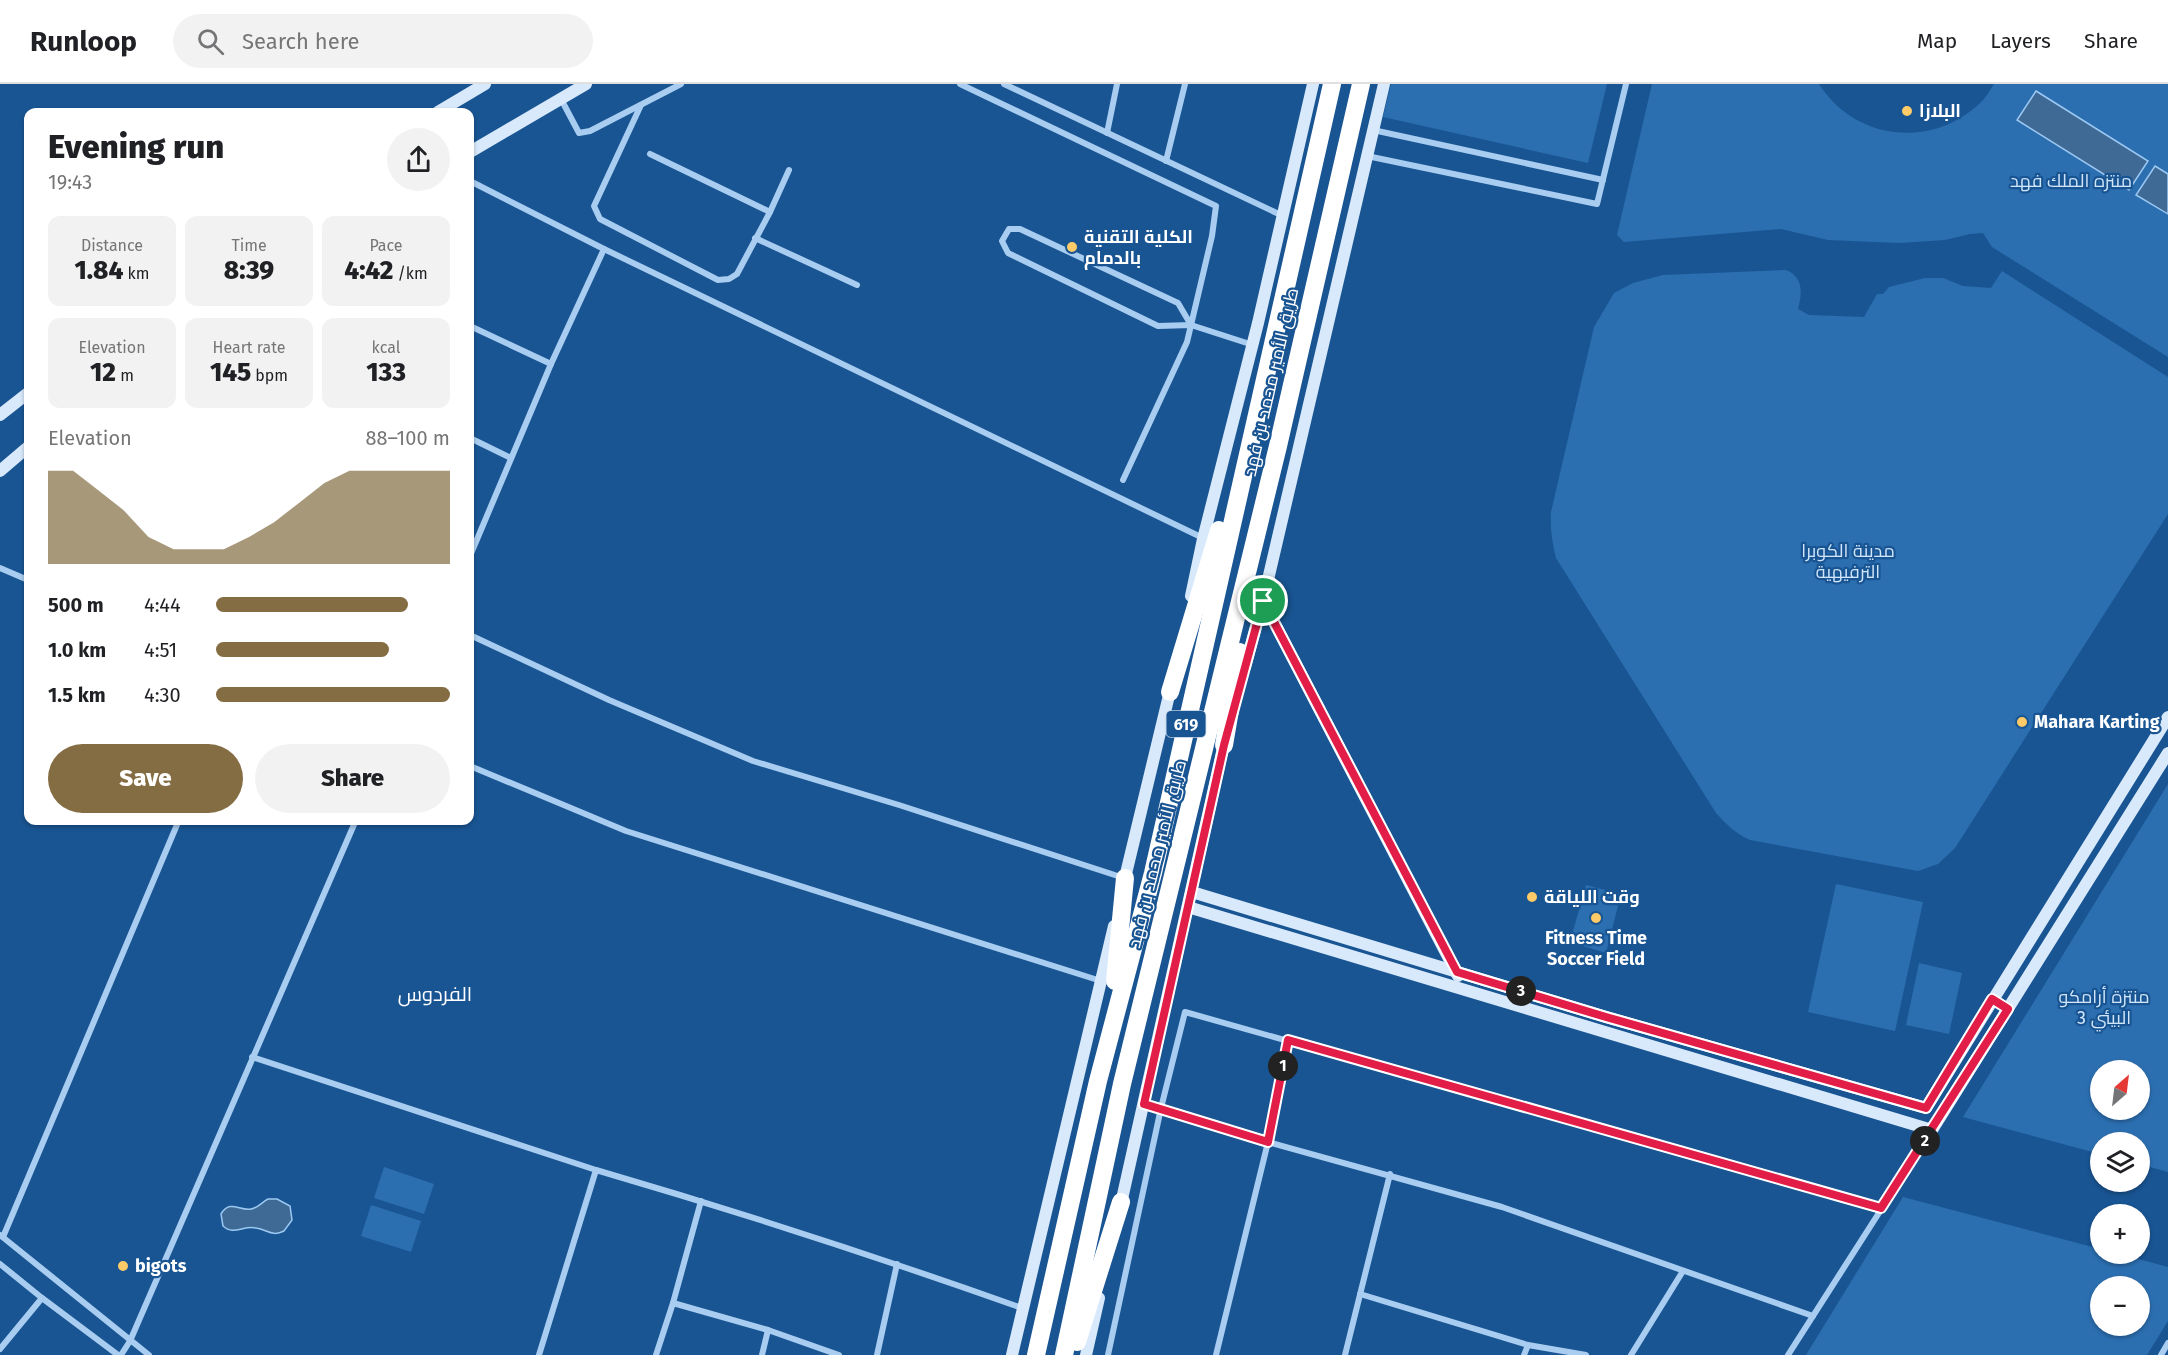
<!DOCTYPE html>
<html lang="en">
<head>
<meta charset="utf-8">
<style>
	body { margin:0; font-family:"Fira Sans",Cairo,sans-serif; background:#f2f2f2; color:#202124; height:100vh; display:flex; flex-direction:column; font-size:22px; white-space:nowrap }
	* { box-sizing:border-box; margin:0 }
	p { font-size:20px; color:#757577 }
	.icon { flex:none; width:33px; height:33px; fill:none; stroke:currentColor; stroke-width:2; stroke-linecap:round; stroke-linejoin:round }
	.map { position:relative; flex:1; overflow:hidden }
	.panel { position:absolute; left:24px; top:24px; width:450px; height:717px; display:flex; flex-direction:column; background:#fff; border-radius:12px; box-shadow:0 2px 4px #0004 }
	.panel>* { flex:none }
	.needle { width:39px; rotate:28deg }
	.tools { position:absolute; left:2090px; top:976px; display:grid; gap:12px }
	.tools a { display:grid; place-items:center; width:60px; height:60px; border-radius:50%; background:#fff; box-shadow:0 2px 4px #0004; font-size:30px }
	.pin { position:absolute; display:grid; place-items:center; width:51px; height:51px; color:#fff; margin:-26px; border:3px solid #fff; border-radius:50%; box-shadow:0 2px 6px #0007 }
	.km { position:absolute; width:30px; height:30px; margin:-15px; border-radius:50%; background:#222; color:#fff; font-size:16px; line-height:30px; text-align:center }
	.round { display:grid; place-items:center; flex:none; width:63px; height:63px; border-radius:32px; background:#f2f2f2 }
	.headline { display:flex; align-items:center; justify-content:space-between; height:102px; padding:0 24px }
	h1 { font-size:33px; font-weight:800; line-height:45px }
	.stats { display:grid; grid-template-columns:repeat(3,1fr); gap:9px; height:102px; padding:6px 24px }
	.stats div { display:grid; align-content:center; border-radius:12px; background:#f2f2f2; text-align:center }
	.stats b { font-size:26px; font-weight:800 }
	.stats small { font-size:16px; font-weight:400 }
	.stats p { font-size:16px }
	.chart { height:168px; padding:12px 24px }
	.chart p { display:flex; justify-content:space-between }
	.chart svg { width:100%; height:108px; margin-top:6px; fill:#846d43; opacity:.7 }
	.primary-button { display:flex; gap:12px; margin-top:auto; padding:12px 24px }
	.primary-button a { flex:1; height:69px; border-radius:36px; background:#846d43; color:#fff; font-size:24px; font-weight:800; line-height:69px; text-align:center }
	.primary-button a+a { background:#f2f2f2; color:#202124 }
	ul { padding:0 24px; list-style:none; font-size:20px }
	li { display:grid; grid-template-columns:96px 72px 1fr; align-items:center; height:45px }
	li i { height:15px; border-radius:8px; background:#846d43 }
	header { display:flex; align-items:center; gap:36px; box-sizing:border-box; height:84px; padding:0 30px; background:#fff; border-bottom:2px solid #e0e0e0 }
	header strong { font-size:28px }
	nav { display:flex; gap:33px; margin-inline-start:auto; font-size:21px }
	.search { width:420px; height:54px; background:#f2f2f2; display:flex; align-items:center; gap:15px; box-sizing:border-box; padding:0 21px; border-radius:33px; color:#757577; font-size:22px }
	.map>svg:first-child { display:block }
</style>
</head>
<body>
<header>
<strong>Runloop</strong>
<div class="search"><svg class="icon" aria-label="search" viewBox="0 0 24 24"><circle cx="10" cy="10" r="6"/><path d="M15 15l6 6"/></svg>Search here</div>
<nav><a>Map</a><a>Layers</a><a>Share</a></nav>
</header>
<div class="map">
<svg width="2168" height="1271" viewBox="0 0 2168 1271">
	<rect width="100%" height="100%" fill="#195593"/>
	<g fill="#2c6fb1" fill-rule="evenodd">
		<polygon points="1391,0 1607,0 1588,79 1383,33"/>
		<path d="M1652 0H1819C1855 57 1932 65 1980 19 1986 14 1990 6 1994 0H2168V273L1992 163 1983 149 1970 150 1945 156 1899 159 1828 156 1781 145 1624 158 1617 151Z"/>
		<path d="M1786 186C1804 193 1802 210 1798 225L1809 231 1864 233 1877 210H1883L1889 203 1925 194H1943L1963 202 1991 204 2002 187 2168 293V430L1955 764 1938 780 1918 787 1750 756C1736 750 1726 740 1716 729L1556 474C1552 458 1550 444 1551 428L1594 243 1614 209 1633 199 1663 191Z"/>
		<path d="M2168 700V1088L2139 1080V1059H2100V1070L1963 1033ZM2100 987H2139V1026H2100Z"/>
		<polygon points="1836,800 1923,818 1895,947 1808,928"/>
		<polygon points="1586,801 1621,810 1606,869 1570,858"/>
		<polygon points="1919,879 1962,889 1949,950 1906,941"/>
		<polygon points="384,1083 434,1100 424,1130 374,1114"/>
		<path d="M1903 1113 2100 1165V1170H2120L2168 1183V1237L2147 1271H1806ZM2100 1203H2139V1242H2100Z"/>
		<polygon points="371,1121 421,1137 411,1168 361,1152"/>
	</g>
	<g fill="#3f6a96" stroke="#9cc9f2" stroke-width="1.5">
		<polygon points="2036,7 2148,77 2129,106 2017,36"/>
		<polygon points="2155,82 2168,90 2168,130 2136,111"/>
		<path d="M268 1115H277L290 1122 292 1136 284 1147C272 1153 268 1146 256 1144 243 1141 234 1152 223 1142L221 1130C230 1115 239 1127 251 1125 258 1124 262 1118 268 1115Z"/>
	</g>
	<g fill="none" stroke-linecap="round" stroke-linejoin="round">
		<g stroke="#a9cdf0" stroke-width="6">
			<polyline points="960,0 1216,122 1212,152 1187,258 1123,396"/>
			<polyline points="1004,0 1283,132"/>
			<polyline points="561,15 579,49 590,47 681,0"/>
			<polyline points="641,21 594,122 600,135 718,196 729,195 737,190 770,128 789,86"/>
			<polyline points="1373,46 1603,96"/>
			<polyline points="1107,49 1117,0"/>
			<polyline points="650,70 770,128"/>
			<polyline points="1367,72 1597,120 1626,0"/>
			<polyline points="1166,77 1185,0"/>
			<polyline points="470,97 604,165 1203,454"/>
			<polyline points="755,154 857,201"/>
			<polyline points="1191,241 1158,242 1008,169 1002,157 1009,145 1020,145 1178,219 1191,241 1253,261"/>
			<polyline points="470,242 551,280"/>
			<polyline points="470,354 511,374"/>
			<polyline points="470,472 551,280 604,165"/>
			<polyline points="0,484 28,496"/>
			<polyline points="470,551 609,616 753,677 899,721 1124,794"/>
			<polyline points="470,682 626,747 1101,897"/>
			<polyline points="252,973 596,1086"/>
			<polyline points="1144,1020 1268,1058 1502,1123 1813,1232"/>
			<polyline points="0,1151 149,1271"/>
			<polyline points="3,1153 179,736"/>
			<polyline points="0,1180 42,1214 118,1271"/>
			<polyline points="1360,1210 1528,1261 1586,1271"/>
			<polyline points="673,1219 768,1246 839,1271"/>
			<polyline points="0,1265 42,1214"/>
			<polyline points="121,1271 130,1257 356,736"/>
			<path d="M539 1271 596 1086C740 1128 881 1174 1022 1224"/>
			<polyline points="656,1271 673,1219 701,1117"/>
			<polyline points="762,1271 768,1246"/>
			<polyline points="877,1271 897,1180"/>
			<polyline points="1108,1271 1161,1024 1185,928 1881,1124"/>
			<polyline points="1216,1271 1268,1058 1288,956"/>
			<polyline points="1345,1271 1390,1090"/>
			<polyline points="1524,1271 1528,1261"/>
			<polyline points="1631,1271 1683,1187"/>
			<polyline points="1788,1271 1932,1046"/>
			<polyline points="2161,1271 2168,1259"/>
		</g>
		<g stroke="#d7e9fb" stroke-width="12">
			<polyline points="438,28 485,0"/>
			<polyline points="470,68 586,0"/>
			<polyline points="0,331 28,309"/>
			<polyline points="0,387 28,363"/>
			<polyline points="1191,512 1203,455 1258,239 1313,0"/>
			<polyline points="1263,517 1458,892"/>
			<polyline points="1245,583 1263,517 1384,0"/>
			<polyline points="1123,802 1171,603"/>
			<polyline points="1192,808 1606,933 1926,1024 2168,633"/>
			<polyline points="1188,823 1932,1046 2168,669"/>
			<polyline points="1120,1124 1225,655"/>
			<polyline points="1012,1271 1114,842"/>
			<polyline points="1086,1271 1099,1214"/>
		</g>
		<g stroke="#fff" stroke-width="18">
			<polyline points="1170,608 1219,446"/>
			<polyline points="1224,661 1240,568"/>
			<polyline points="1115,897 1125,794"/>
			<polyline points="1077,1258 1121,1118"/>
			<polyline points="1036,1271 1098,997 1153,789 1332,0"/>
			<polyline points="1064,1271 1122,1000 1278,362 1361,0"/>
		</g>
	</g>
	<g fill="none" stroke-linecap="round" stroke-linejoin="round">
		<defs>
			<polygon id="route" points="1263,517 1457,888 1606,933 1926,1024 1992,915 2008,925 1881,1124 1288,956 1268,1058 1144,1020 1224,661"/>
		</defs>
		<use href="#route" stroke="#fff" stroke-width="12"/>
		<use href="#route" stroke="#e11d48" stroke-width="8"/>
	</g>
	<g fill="#ffcb68" stroke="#195593" stroke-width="2">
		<circle cx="1907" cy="27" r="6"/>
		<circle cx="1072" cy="163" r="6"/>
		<circle cx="2022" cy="638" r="6"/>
		<circle cx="1532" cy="813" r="6"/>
		<circle cx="1596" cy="834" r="6"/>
		<circle cx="123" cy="1182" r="6"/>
	</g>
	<g text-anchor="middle" stroke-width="4.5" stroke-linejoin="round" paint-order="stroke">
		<rect fill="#195593" stroke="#baccdf" stroke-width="1.5" x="1166.5" y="627" width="39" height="26" rx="4.5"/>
		<g font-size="16" font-weight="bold" fill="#fff">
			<text x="1186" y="646">619</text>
		</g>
		<g font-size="18" font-weight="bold" fill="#fff" stroke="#195593" text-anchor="start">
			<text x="1919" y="33">البلازا</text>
			<text x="1084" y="159">الكلية التقنية<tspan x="1084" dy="21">بالدمام</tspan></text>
			<text x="2034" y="644">Mahara Karting</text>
			<text x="1544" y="819">وقت اللياقة</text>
			<text x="1596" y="860" text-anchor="middle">Fitness Time<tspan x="1596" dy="21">Soccer Field</tspan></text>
			<text x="135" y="1188">bigots</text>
		</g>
		<g font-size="18" fill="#d0e6fb" stroke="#195593">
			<text x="2071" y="103">منتزه الملك فهد</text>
			<text x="1848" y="473">مدينة الكوبرا<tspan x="1848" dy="21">الترفيهية</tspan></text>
			<text x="2104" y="919">منتزة أرامكو<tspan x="2104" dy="21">البيئي 3</tspan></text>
		</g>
		<g font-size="18" fill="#fff" stroke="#195593">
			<text transform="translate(1271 298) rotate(-77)" y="6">طريق الأمير محمد بن فهد</text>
			<text transform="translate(1157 770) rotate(-76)" y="6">طريق الأمير محمد بن فهد</text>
		</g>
		<g font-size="20" fill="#fff" stroke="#195593">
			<text x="435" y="917">الفردوس</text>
		</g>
	</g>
</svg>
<div class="tools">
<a><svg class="needle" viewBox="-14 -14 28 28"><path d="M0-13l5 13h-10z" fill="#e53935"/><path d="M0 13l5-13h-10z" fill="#757577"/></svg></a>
<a><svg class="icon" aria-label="layers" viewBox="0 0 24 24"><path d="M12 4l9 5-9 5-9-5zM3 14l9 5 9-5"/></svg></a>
<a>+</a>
<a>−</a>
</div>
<div class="pin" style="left:1263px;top:517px;background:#1e9e55"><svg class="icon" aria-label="arrive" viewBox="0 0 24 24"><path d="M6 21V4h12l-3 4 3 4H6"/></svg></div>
<b class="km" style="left:1283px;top:982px">1</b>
<b class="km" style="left:1925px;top:1057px">2</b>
<b class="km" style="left:1521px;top:907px">3</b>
<section class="panel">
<div class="headline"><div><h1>Evening run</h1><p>19:43</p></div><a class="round"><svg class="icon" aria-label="share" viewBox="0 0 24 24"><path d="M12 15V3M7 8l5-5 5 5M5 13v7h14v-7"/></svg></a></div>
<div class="stats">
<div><p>Distance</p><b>1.84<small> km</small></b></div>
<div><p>Time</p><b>8:39</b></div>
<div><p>Pace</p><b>4:42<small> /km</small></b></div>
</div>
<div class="stats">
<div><p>Elevation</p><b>12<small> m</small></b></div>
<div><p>Heart rate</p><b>145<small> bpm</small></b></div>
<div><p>kcal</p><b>133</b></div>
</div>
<div class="chart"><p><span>Elevation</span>88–100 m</p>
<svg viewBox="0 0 160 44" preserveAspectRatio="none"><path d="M0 44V6L10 6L20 14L30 22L40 33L50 38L60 38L70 38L80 33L90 27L100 19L110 11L120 6L130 6L140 6L150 6L160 6V44z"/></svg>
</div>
<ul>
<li><b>500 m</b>4:44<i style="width:82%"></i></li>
<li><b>1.0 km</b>4:51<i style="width:74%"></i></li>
<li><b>1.5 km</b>4:30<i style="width:100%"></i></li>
</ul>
<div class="primary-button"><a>Save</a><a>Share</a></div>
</section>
</div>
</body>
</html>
